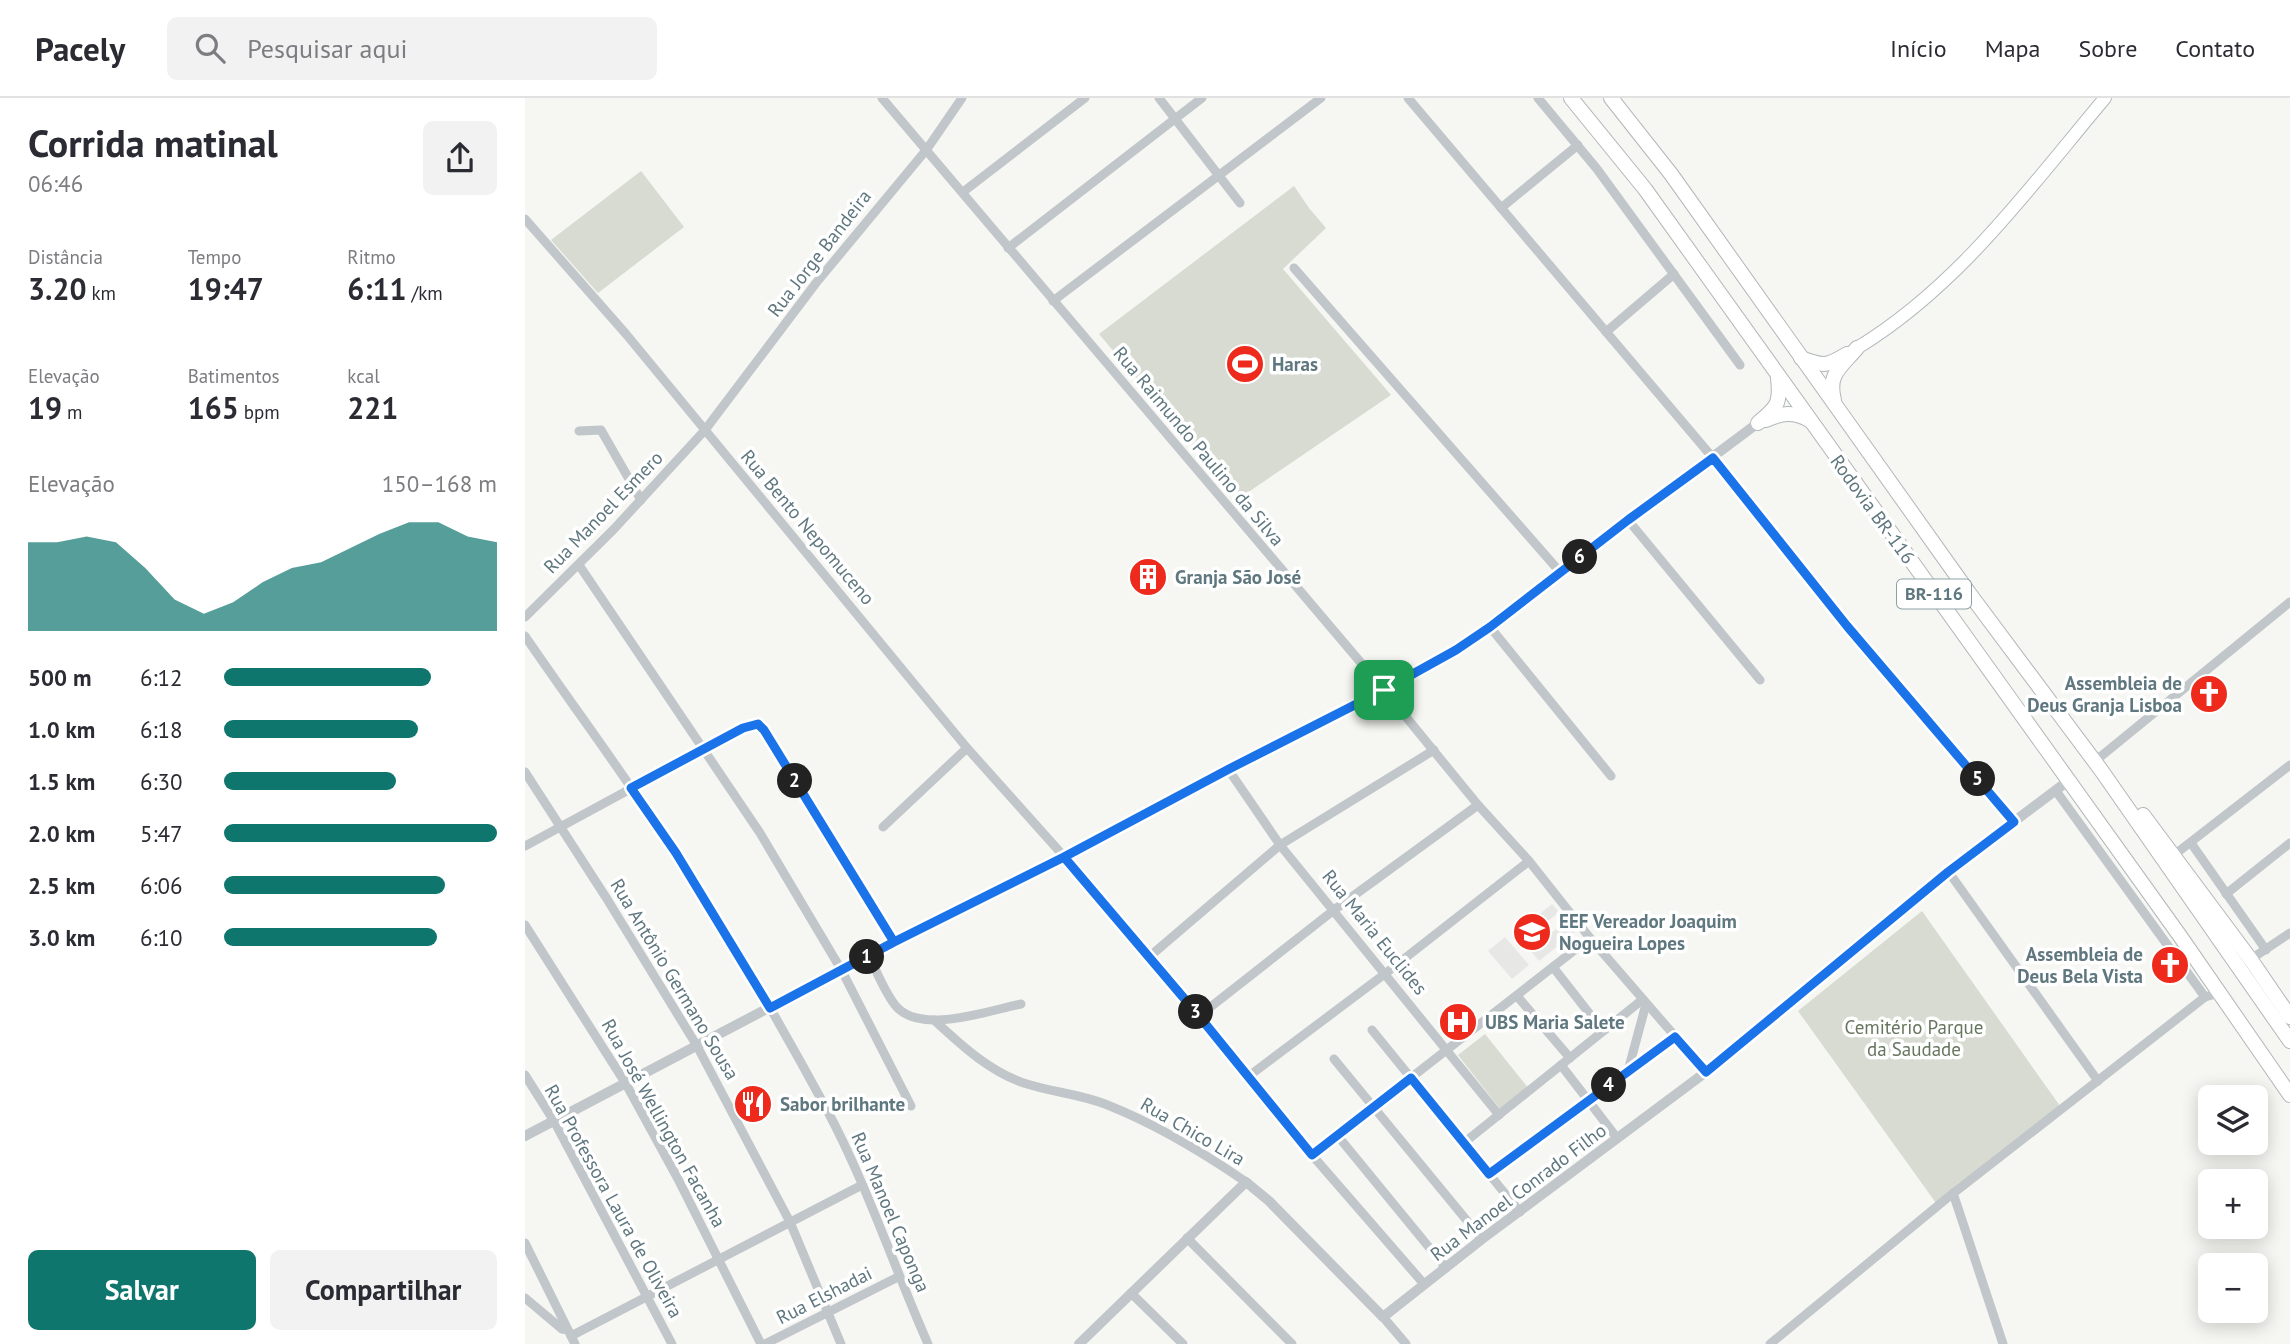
<!DOCTYPE html>
<html lang="pt">
<head>
<meta charset="utf-8">
<style>
	body { margin:0; font-family:"PT Sans",sans-serif; background:#f2f2f3; color:#2b2b33; height:100vh; display:flex; flex-direction:column; font-size:26px; white-space:nowrap }
	* { box-sizing:border-box; margin:0 }
	p { font-size:23px; color:#7c7c81 }
	.icon { flex:none; width:38px; height:38px; fill:none; stroke:currentColor; stroke-width:2; stroke-linecap:round; stroke-linejoin:round }
	.map { position:relative; flex:1; overflow:hidden }
	.panel { display:flex; flex-direction:column; background:#fff; width:525px }
	.panel>* { flex:none }
	.controls { position:absolute; left:1673px; top:987px; display:grid; gap:14px }
	.controls a { display:grid; place-items:center; width:70px; height:70px; border-radius:10px; background:#fff; box-shadow:0 4px 18px #0003; font-size:35px }
	.pin { position:absolute; display:grid; place-items:center; width:60px; height:60px; color:#fff; margin:-30px; border-radius:14px; box-shadow:0 4px 10px #0006 }
	.km { position:absolute; width:35px; height:35px; margin:-18px; border-radius:50%; background:#222; color:#fff; font-size:19px; line-height:35px; text-align:center }
	.round { display:grid; place-items:center; flex:none; width:74px; height:74px; border-radius:10px; background:#f2f2f3 }
	.summary { display:flex; align-items:center; justify-content:space-between; height:119px; padding:0 28px }
	h1 { font-size:38px; font-weight:700; line-height:52px }
	.figures { display:grid; grid-template-columns:repeat(3,1fr); gap:10px; height:119px; padding:7px 28px }
	.figures div { display:grid; align-content:center }
	.figures b { font-size:30px; font-weight:700 }
	.figures small { font-size:19px; font-weight:400 }
	.figures p { font-size:19px }
	.chart { height:196px; padding:14px 28px }
	.chart p { display:flex; justify-content:space-between }
	.chart svg { width:100%; height:126px; margin-top:7px; fill:#0f766e; opacity:.7 }
	.button { display:flex; gap:14px; margin-top:auto; padding:14px 28px }
	.button a { flex:1; height:80px; border-radius:10px; background:#0f766e; color:#fff; font-size:28px; font-weight:700; line-height:80px; text-align:center }
	.button a+a { background:#f2f2f3; color:#2b2b33 }
	ul { padding:0 28px; list-style:none; font-size:23px }
	li { display:grid; grid-template-columns:112px 84px 1fr; align-items:center; height:52px }
	li i { height:18px; border-radius:9px; background:#0f766e }
	header { display:flex; align-items:center; gap:42px; box-sizing:border-box; height:98px; padding:0 35px; background:#fff; border-bottom:2px solid #e1e1e2 }
	header strong { font-size:33px }
	nav { display:flex; gap:38px; margin-inline-start:auto; font-size:24px }
	.search { width:490px; height:63px; background:#f2f2f3; display:flex; align-items:center; gap:18px; box-sizing:border-box; padding:0 24px; border-radius:10px; color:#7c7c81; font-size:26px }
	main { display:flex; flex:1; min-height:0 }
	.map>svg:first-child { display:block }
</style>
</head>
<body>
<header>
<strong>Pacely</strong>
<div class="search"><svg class="icon" aria-label="search" viewBox="0 0 24 24"><circle cx="10" cy="10" r="6"/><path d="M15 15l6 6"/></svg>Pesquisar aqui</div>
<nav><a>Início</a><a>Mapa</a><a>Sobre</a><a>Contato</a></nav>
</header>
<main>
<section class="panel">
<div class="summary"><div><h1>Corrida matinal</h1><p>06:46</p></div><a class="round"><svg class="icon" aria-label="share" viewBox="0 0 24 24"><path d="M12 15V3M7 8l5-5 5 5M5 13v7h14v-7"/></svg></a></div>
<div class="figures">
<div><p>Distância</p><b>3.20<small> km</small></b></div>
<div><p>Tempo</p><b>19:47</b></div>
<div><p>Ritmo</p><b>6:11<small> /km</small></b></div>
</div>
<div class="figures">
<div><p>Elevação</p><b>19<small> m</small></b></div>
<div><p>Batimentos</p><b>165<small> bpm</small></b></div>
<div><p>kcal</p><b>221</b></div>
</div>
<div class="chart"><p><span>Elevação</span>150–168 m</p>
<svg viewBox="0 0 160 44" preserveAspectRatio="none"><path d="M0 44V13L10 13L20 11L30 13L40 22L50 33L60 38L70 34L80 27L90 22L100 20L110 15L120 10L130 6L140 6L150 11L160 13V44z"/></svg>
</div>
<ul>
<li><b>500 m</b>6:12<i style="width:76%"></i></li>
<li><b>1.0 km</b>6:18<i style="width:71%"></i></li>
<li><b>1.5 km</b>6:30<i style="width:63%"></i></li>
<li><b>2.0 km</b>5:47<i style="width:100%"></i></li>
<li><b>2.5 km</b>6:06<i style="width:81%"></i></li>
<li><b>3.0 km</b>6:10<i style="width:78%"></i></li>
</ul>
<div class="button"><a>Salvar</a><a>Compartilhar</a></div>
</section>
<div class="map">
<svg width="1765" height="1246" viewBox="0 0 1765 1246">
	<rect width="100%" height="100%" fill="#f6f6f2"/>
	<g fill="#e7e7e6">
		<polygon points="1027,806 1034,814 1017,828 1024,837 1041,823 1050,834 1014,863 1005,852 1013,845 1007,837 998,844 991,835 1000,828 996,823 1005,815 1010,820"/>
		<polygon points="980,839 1004,867 987,881 963,853"/>
	</g>
	<g fill="#d7dbd1">
		<polygon points="116,73 159,129 73,195 26,142"/>
		<polygon points="769,88 784,110 801,130 758,171 866,297 713,401 574,236"/>
		<polygon points="1397,813 1535,1008 1411,1105 1273,913"/>
		<polygon points="960,936 1004,991 976,1012 933,957"/>
	</g>
	<g fill="none" stroke-linecap="round" stroke-linejoin="round">
		<defs>
			<path id="secondary" d="M1332 250C1434 188 1505 89 1580 0"/>
			<g id="trunk">
				<polyline points="1046,0 1120,91 1655,838 1765,997"/>
				<polyline points="1086,0 1146,76 1444,495 1576,672 1765,943"/>
				<path d="M1276 260C1299 269 1302 268 1322 256"/>
				<path d="M1309 302C1302 276 1316 269 1332 250"/>
				<path d="M1241 322C1256 315 1269 313 1284 322"/>
				<path d="M1233 325C1252 309 1256 306 1253 280"/>
				<polyline points="1618,717 1726,862 1765,919"/>
			</g>
		</defs>
		<use href="#secondary" stroke="#b0b9bc" stroke-width="14"/>
		<use href="#trunk" stroke="#b1b7b9" stroke-width="16"/>
		<g stroke="#c0c6c9" stroke-width="9">
			<polyline points="357,0 859,592 953,707 1004,763 1065,840 1181,974"/>
			<polyline points="634,0 715,105"/>
			<polyline points="883,0 1188,360 1322,528 1489,724"/>
			<polyline points="1013,0 1072,71 1215,267"/>
			<polyline points="438,94 560,0"/>
			<polyline points="976,110 1053,47"/>
			<polyline points="0,121 101,236 442,650 552,773 787,1057 899,1186"/>
			<polyline points="483,150 677,0"/>
			<polyline points="769,170 1035,474"/>
			<polyline points="528,203 796,0"/>
			<polyline points="1081,234 1149,176"/>
			<polyline points="54,333 76,332 116,402"/>
			<polyline points="1103,422 1235,582"/>
			<polyline points="54,467 235,735 317,873 386,1008"/>
			<polyline points="0,519 89,431 180,332 291,185 402,51 437,0"/>
			<polyline points="965,529 1086,678"/>
			<path d="M0 538C50 611 103 682 151 756 205 839 255 925 302 1012 342 1087 369 1169 403 1246"/>
			<polyline points="1569,664 1765,504"/>
			<polyline points="703,671 755,747 974,1017"/>
			<polyline points="0,674 82,801 172,948 265,1124 316,1246"/>
			<polyline points="1531,693 1680,899"/>
			<polyline points="358,729 442,650"/>
			<polyline points="1666,745 1741,852"/>
			<polyline points="0,748 218,630 232,626 239,632 369,844"/>
			<polyline points="1649,757 1765,667"/>
			<polyline points="1423,773 1573,983"/>
			<polyline points="1701,796 1765,745"/>
			<polyline points="0,827 101,986 153,1081 236,1246"/>
			<path d="M344 858C352 874 359 893 370 907 394 938 465 912 496 906"/>
			<polyline points="624,859 755,747 909,652"/>
			<polyline points="1028,869 1078,933"/>
			<polyline points="1714,869 1765,835"/>
			<polyline points="992,898 1045,960"/>
			<polyline points="674,918 809,812 953,707"/>
			<path d="M409 922C436 947 466 975 502 986 527 994 554 996 580 1006 631 1026 676 1053 721 1084"/>
			<polyline points="847,932 995,1114"/>
			<polyline points="809,961 957,1141"/>
			<polyline points="1036,967 1092,1040"/>
			<polyline points="1103,973 1121,906"/>
			<polyline points="0,977 29,1023 147,1246"/>
			<polyline points="724,978 861,875 1004,763"/>
			<polyline points="812,1037 921,1170"/>
			<polyline points="940,1044 1117,902"/>
			<polyline points="787,1057 1065,840"/>
			<polyline points="964,1076 1150,939"/>
			<polyline points="1428,1095 1478,1246"/>
			<polyline points="662,1140 767,1246"/>
			<polyline points="0,1145 50,1246"/>
			<polyline points="606,1195 658,1246"/>
			<polyline points="0,1200 37,1231 43,1232"/>
			<polyline points="858,1219 881,1246"/>
			<polyline points="46,1238 337,1087"/>
			<polyline points="240,1246 373,1179"/>
			<polyline points="1245,1246 1421,1101 1680,899 1694,895"/>
		</g>
		<g stroke="#c0c6c9" stroke-width="10">
			<polyline points="0,1038 369,844 539,759 703,671 897,572 965,529 1103,422 1233,325"/>
			<polyline points="554,1246 721,1084 744,1103 858,1219 957,1141 1181,974 1423,773 1543,683"/>
		</g>
		<use href="#secondary" stroke="#fff" stroke-width="12"/>
		<use href="#trunk" stroke="#fff" stroke-width="14"/>
	</g>
	<g fill="none" stroke-linecap="round" stroke-linejoin="round">
		<defs>
			<polyline id="route" points="859,592 704,671 539,759 369,844 245,910 151,755 106,690 218,630 233,626 239,632 369,844 539,759 674,918 787,1057 886,980 964,1076 1150,939 1181,974 1423,774 1489,724 1322,528 1188,360 1103,422 965,529 931,552 859,592"/>
		</defs>
		<use href="#route" stroke="#fff" stroke-width="14"/>
		<use href="#route" stroke="#1a73e8" stroke-width="9"/>
	</g>
	<defs>
		<symbol id="stadium-disc" viewBox="-11 -11 22 22"><circle r="9.5" fill="#ed2a1b" stroke="#fff"/><path d="M0-5a6.5 5 0 1 0 0 10a6.5 5 0 1 0 0-10ZM-3.5-1.8h7v3.6h-7Z" fill="#fff"/></symbol>
		<symbol id="building-disc" viewBox="-11 -11 22 22"><circle r="9.5" fill="#ed2a1b" stroke="#fff"/><path d="M-4-6H4V6H1V3H-1V6H-4ZM-2.5-4.3h1.7v1.8h-1.7ZM.8-4.3h1.7v1.8H.8ZM-2.5-1h1.7V.8h-1.7ZM.8-1h1.7V.8H.8Z" fill="#fff"/></symbol>
		<symbol id="church-disc" viewBox="-11 -11 22 22"><circle r="9.5" fill="#ed2a1b" stroke="#fff"/><path d="M-1.2-6h2.4v3.5h3.3v2.4h-3.3V6h-2.4V-.1h-3.3v-2.4h3.3Z" fill="#fff"/></symbol>
		<symbol id="school-disc" viewBox="-11 -11 22 22"><circle r="9.5" fill="#ed2a1b" stroke="#fff"/><path d="M0-5L7-2L0 1L-7-2ZM-4 1L0 2.5L4 1V4Q0 6-4 4Z" fill="#fff"/></symbol>
		<symbol id="hospital-disc" viewBox="-11 -11 22 22"><circle r="9.5" fill="#ed2a1b" stroke="#fff"/><path d="M-5-5h3v3.5h4V-5h3V5h-3V1.5h-4V5h-3Z" fill="#fff"/></symbol>
		<symbol id="restaurant-disc" viewBox="-11 -11 22 22"><circle r="9.5" fill="#ed2a1b" stroke="#fff"/><path d="M-5-6h1v4h1v-4h1v4h1v-4h1v5L-1.5 .5V6h-2V.5L-5-1ZM5-6V6H3V1.5H1.5Q1.5-4 5-6Z" fill="#fff"/></symbol>
	</defs>
	<g fill-rule="evenodd">
		<use href="#stadium-disc" x="698" y="244" width="44" height="44"/>
		<use href="#building-disc" x="601" y="457" width="44" height="44"/>
		<use href="#church-disc" x="1662" y="574" width="44" height="44"/>
		<use href="#school-disc" x="985" y="812" width="44" height="44"/>
		<use href="#church-disc" x="1623" y="845" width="44" height="44"/>
		<use href="#hospital-disc" x="911" y="902" width="44" height="44"/>
		<use href="#restaurant-disc" x="206" y="984" width="44" height="44"/>
	</g>
	<g text-anchor="middle" stroke-width="7" stroke-linejoin="round" paint-order="stroke">
		<rect fill="#fff" stroke="#8fa0a5" stroke-width="2" x="1372" y="481.5" width="74" height="29" rx="5"/>
		<g font-size="18" font-weight="bold" fill="#5f777f">
			<text x="1409" y="502">BR-116</text>
		</g>
		<g font-size="19" fill="#5f777f" stroke="#fff">
			<text transform="translate(294 155) rotate(-52)" y="7">Rua Jorge Bandeira</text>
			<text transform="translate(674 348) rotate(50)" y="7">Rua Raimundo Paulino da Silva</text>
			<text transform="translate(1348 411) rotate(54)" y="7">Rodovia BR-116</text>
			<text transform="translate(78 414) rotate(-46)" y="7">Rua Manoel Esmero</text>
			<text transform="translate(283 429) rotate(50)" y="7">Rua Bento Nepomuceno</text>
			<text transform="translate(850 834) rotate(51)" y="7">Rua Maria Euclides</text>
			<text transform="translate(150 881) rotate(59)" y="7">Rua Antônio Germano Sousa</text>
			<text transform="translate(139 1025) rotate(61)" y="7">Rua José Wellington Facanha</text>
			<text transform="translate(668 1033) rotate(30)" y="7">Rua Chico Lira</text>
			<text transform="translate(993 1094) rotate(-37)" y="7">Rua Manoel Conrado Filho</text>
			<text transform="translate(89 1103) rotate(61)" y="7">Rua Professora Laura de Oliveira</text>
			<text transform="translate(366 1114) rotate(67)" y="7">Rua Manoel Caponga</text>
			<text transform="translate(299 1197) rotate(-27)" y="7">Rua Elshadai</text>
		</g>
		<g font-size="19" font-weight="bold" fill="#5f777f" stroke="#fff" text-anchor="start">
			<text x="747" y="273">Haras</text>
			<text x="650" y="486">Granja São José</text>
			<text x="1657" y="592" text-anchor="end">Assembleia de<tspan x="1657" dy="22">Deus Granja Lisboa</tspan></text>
			<text x="1034" y="830">EEF Vereador Joaquim<tspan x="1034" dy="22">Nogueira Lopes</tspan></text>
			<text x="1618" y="863" text-anchor="end">Assembleia de<tspan x="1618" dy="22">Deus Bela Vista</tspan></text>
			<text x="960" y="931">UBS Maria Salete</text>
			<text x="255" y="1013">Sabor brilhante</text>
		</g>
		<g font-size="19" fill="#67775f" stroke="#fff">
			<text x="1389" y="936">Cemitério Parque<tspan x="1389" dy="22">da Saudade</tspan></text>
		</g>
	</g>
</svg>
<div class="controls">
<a><svg class="icon" aria-label="layers" viewBox="0 0 24 24"><path d="M12 4l9 5-9 5-9-5zM3 14l9 5 9-5"/></svg></a>
<a>+</a>
<a>−</a>
</div>
<div class="pin" style="left:859px;top:592px;background:#1e9e55"><svg class="icon" aria-label="arrive" viewBox="0 0 24 24"><path d="M6 21V4h12l-3 4 3 4H6"/></svg></div>
<b class="km" style="left:342px;top:859px">1</b>
<b class="km" style="left:270px;top:683px">2</b>
<b class="km" style="left:671px;top:914px">3</b>
<b class="km" style="left:1084px;top:987px">4</b>
<b class="km" style="left:1453px;top:681px">5</b>
<b class="km" style="left:1055px;top:459px">6</b>
</div>
</main>
</body>
</html>
